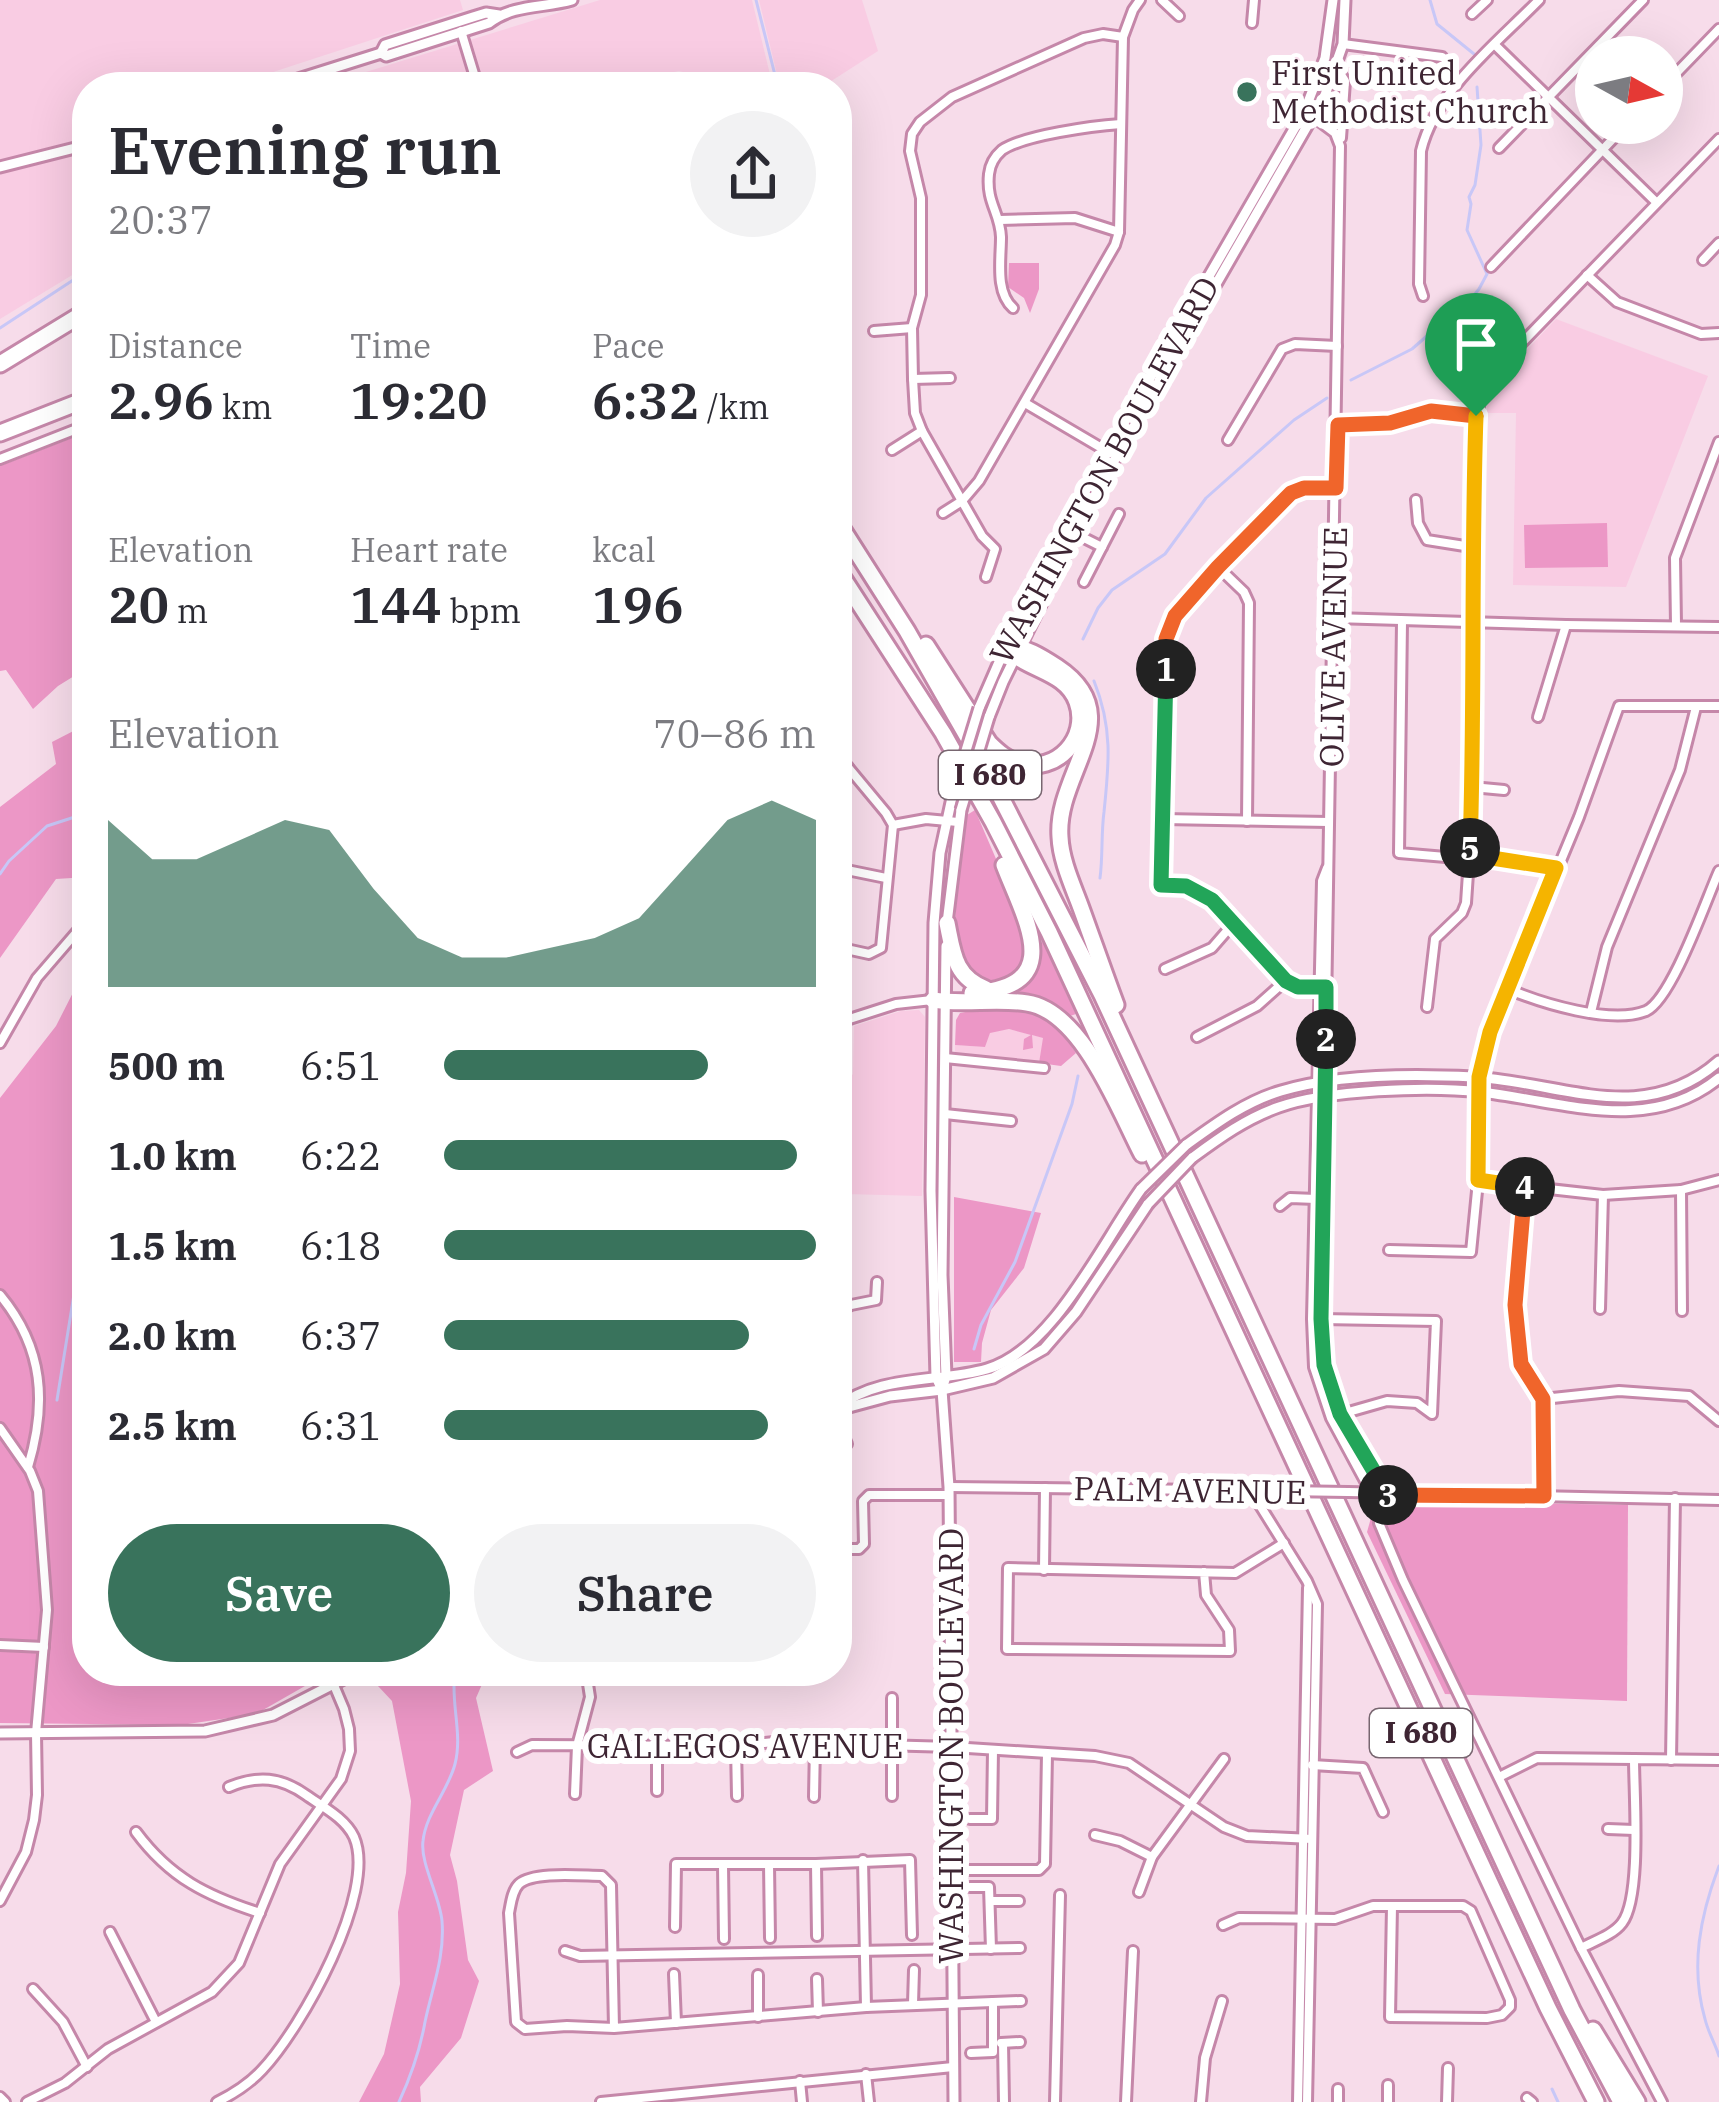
<!DOCTYPE html>
<html lang="en">
<head>
<meta charset="utf-8">
<style>
	body { margin:0; font-family:"IBM Plex Serif",serif; background:#f2f2f3; color:#2b2b33; height:100vh; display:flex; flex-direction:column; font-size:45px; white-space:nowrap }
	* { box-sizing:border-box; margin:0 }
	p { font-size:39px; color:#7c7c81 }
	.icon { flex:none; width:66px; height:66px; fill:none; stroke:currentColor; stroke-width:2; stroke-linecap:round; stroke-linejoin:round }
	.map { position:relative; flex:1; overflow:hidden }
	.details { position:absolute; left:72px; top:72px; width:780px; height:1614px; display:flex; flex-direction:column; background:#fff; border-radius:48px; box-shadow:0 12px 48px #0002 }
	.details>* { flex:none }
	.needle { width:78px; rotate:98deg }
	.fabs { position:absolute; left:1575px; top:36px; display:grid; gap:24px }
	.fabs a { display:grid; place-items:center; width:108px; height:108px; border-radius:50%; background:#fff; box-shadow:0 12px 48px #0002; font-size:60px }
	.pin { position:absolute; display:grid; place-items:center; width:102px; height:102px; color:#fff; margin:-123px -51px; border-radius:50% 50% 50% 0; rotate:-45deg; box-shadow:0 0 12px #0007 }
	.pin .icon { rotate:45deg }
	.km { position:absolute; width:60px; height:60px; margin:-30px; border-radius:50%; background:#222; color:#fff; font-size:33px; line-height:60px; text-align:center }
	.round { display:grid; place-items:center; flex:none; width:126px; height:126px; border-radius:63px; background:#f2f2f3 }
	.headline { display:flex; align-items:center; justify-content:space-between; height:204px; padding:0 36px }
	h1 { font-size:66px; font-weight:600; line-height:90px }
	.metrics { display:grid; grid-template-columns:repeat(3,1fr); gap:18px; height:204px; padding:12px 36px }
	.metrics div { display:grid; align-content:center }
	.metrics b { font-size:51px; font-weight:600 }
	.metrics small { font-size:33px; font-weight:400 }
	.metrics p { font-size:33px }
	.chart { height:336px; padding:24px 36px }
	.chart p { display:flex; justify-content:space-between }
	.chart svg { width:100%; height:216px; margin-top:12px; fill:#39735c; opacity:.7 }
	.button { display:flex; gap:24px; margin-top:auto; padding:24px 36px }
	.button a { flex:1; height:138px; border-radius:72px; background:#39735c; color:#fff; font-size:48px; font-weight:600; line-height:138px; text-align:center }
	.button a+a { background:#f2f2f3; color:#2b2b33 }
	ul { padding:0 36px; list-style:none; font-size:39px }
	li { display:grid; grid-template-columns:192px 144px 1fr; align-items:center; height:90px }
	li i { height:30px; border-radius:15px; background:#39735c }
	.map>svg:first-child { display:block }
</style>
</head>
<body>
<div class="map">
<svg width="1719" height="2102" viewBox="0 0 1719 2102">
	<rect width="100%" height="100%" fill="#f7dcea"/>
	<g fill="#f9cce3">
		<polygon points="0,0 460,0 463,10 227,87 87,87 87,266 0,319"/>
		<polygon points="600,0 752,0 773,87 698,87 692,74 679,71 626,81 564,87 317,87"/>
		<polygon points="759,0 862,0 878,51 822,87 780,87"/>
		<polygon points="1556,319 1708,376 1626,587 1513,585 1516,413 1487,413 1487,405 1489,396 1500,378"/>
		<polygon points="919,1010 925,1017 922,1196 845,1194 845,1084 853,1074 854,1026 901,1011"/>
		<polygon points="1009,1029 1044,1038 1039,1063 955,1053 955,1045 985,1047 990,1032"/>
	</g>
	<g fill="#ec97c6">
		<polygon points="1009,263 1039,263 1039,289 1030,313 1024,298 1008,287"/>
		<polygon points="87,432 87,668 58,686 33,709 6,670 0,671 0,466"/>
		<polygon points="1607,523 1608,567 1525,568 1524,525"/>
		<polygon points="87,724 87,877 56,879 0,958 0,807 56,764 52,742"/>
		<path d="M975 810 1027 931 1024 968 997 984 976 980C971 973 963 965 959 957 949 936 961 840 967 815Z"/>
		<polygon points="1043,942 1076,1014 1070,1016 1037,997 1009,996 1009,993 1025,979 1037,945"/>
		<polygon points="87,965 87,1671 311,1676 305,1686 256,1714 181,1725 0,1723 0,1098 56,1026"/>
		<path d="M982 1009C1036 1010 1045 1006 1076 1053L1061 1066 1039 1063 1043 1038 1032 1035 1033 1048 1023 1050 1024 1039 1031 1035 1009 1029 990 1033 985 1047 955 1045 956 1020 960 1013Z"/>
		<polygon points="954,1197 1041,1213 1024,1268 991,1310 982,1343 981,1362 954,1362"/>
		<polygon points="1376,1500 1628,1505 1627,1701 1445,1694 1367,1532"/>
		<polygon points="364,1671 491,1671 487,1673 476,1698 493,1771 464,1790 450,1855 457,1881 468,1960 479,1981 461,2038 420,2087 421,2102 359,2102 384,2054 400,1984 398,1912 406,1873 411,1801 392,1701"/>
	</g>
	<g fill="none" stroke-linecap="round" stroke-linejoin="round">
		<g stroke="#c8c7f7" stroke-width="3">
			<polyline points="756,0 778,87"/>
			<polyline points="1430,0 1437,24 1474,54"/>
			<polyline points="0,328 87,271"/>
			<polyline points="1351,380 1412,349 1444,321 1462,310 1479,289 1487,274 1467,230 1471,204 1469,197 1475,185 1481,145 1477,87"/>
			<polyline points="1083,639 1098,608 1112,590 1165,554 1206,498 1294,420 1327,398"/>
			<path d="M1094 681C1113 728 1109 764 1104 812 1101 834 1103 856 1100 878"/>
			<polyline points="0,874 9,861 47,826 87,813"/>
			<polyline points="974,1349 981,1325 1015,1262 1072,1104 1078,1076"/>
			<polyline points="57,1400 75,1288 76,1266 87,1236"/>
			<path d="M1719 1866C1700 1916 1690 1967 1705 2019 1708 2032 1715 2043 1719 2056"/>
			<polyline points="1552,2089 1558,2102"/>
			<path d="M399 2102C411 2076 420 2050 425 2022 432 1988 445 1957 442 1921 440 1897 420 1863 423 1841 426 1813 448 1791 455 1764 463 1733 450 1702 455 1671"/>
		</g>
		<defs>
			<g id="minor">
				<polyline points="1162,0 1179,16"/>
				<polyline points="1472,14 1487,0"/>
				<polyline points="1252,23 1254,0"/>
				<polyline points="461,31 478,87"/>
				<polyline points="1343,44 1442,57"/>
				<polyline points="1495,45 1656,202"/>
				<polyline points="1337,68 1345,81 1341,138"/>
				<polyline points="1662,88 1719,29"/>
				<polyline points="1311,115 1335,133 1340,146 1321,1319 1324,1365 1340,1414 1386,1495"/>
				<polyline points="1499,148 1643,0"/>
				<polyline points="1000,220 1075,218 1119,232"/>
				<polyline points="1703,260 1719,243"/>
				<polyline points="1491,267 1628,123"/>
				<polyline points="1587,275 1617,302 1701,334 1719,333"/>
				<path d="M1423 296 1419 284 1421 151C1435 91 1497 43 1539 0"/>
				<path d="M1013 308C995 292 1001 260 1001 237 1000 212 986 203 989 174 990 164 994 157 1002 150 1024 135 1093 126 1121 124"/>
				<polyline points="874,331 912,328"/>
				<polyline points="913,379 950,378"/>
				<polyline points="1025,403 1110,453"/>
				<polyline points="1338,425 1391,423 1431,411 1476,415"/>
				<polyline points="1228,440 1282,349 1295,344 1337,346"/>
				<polyline points="892,450 922,431"/>
				<polyline points="0,459 87,425"/>
				<polyline points="1416,500 1418,523 1427,540 1471,547"/>
				<polyline points="943,513 962,501 979,481 1115,245 1119,232 1123,37 1133,10 1140,0"/>
				<polyline points="1076,534 1102,547"/>
				<polyline points="1218,567 1244,592 1249,603 1247,821"/>
				<polyline points="986,577 995,549 982,536 922,431 915,413 913,379 912,328 921,295 921,198 910,151 912,134 920,122 952,97 1084,38 1103,34 1123,37"/>
				<polyline points="1084,582 1119,514"/>
				<polyline points="1334,618 1566,625 1719,627"/>
				<polyline points="1402,622 1399,853 1469,859 1493,858 1556,868"/>
				<polyline points="1676,625 1675,558 1719,442"/>
				<polyline points="1538,717 1566,625"/>
				<polyline points="837,754 886,813 893,825 881,948 869,954 837,947"/>
				<polyline points="837,775 848,767"/>
				<polyline points="1472,787 1504,790"/>
				<polyline points="1163,819 1329,822"/>
				<polyline points="893,825 926,819 958,822"/>
				<polyline points="837,868 886,878"/>
				<polyline points="1327,868 1322,881 1312,1319 1314,1367 1331,1418 1372,1494"/>
				<polyline points="1165,969 1212,948 1232,925"/>
				<path d="M1326 987H1298L1285 981 1212 900 1186 886 1161 885 1166 639C1175 597 1259 526 1291 493L1304 488H1336"/>
				<path d="M1508 989C1541 1003 1611 1025 1646 1011 1672 999 1706 900 1719 871"/>
				<path d="M1427 1007 1435 939 1462 913 1466 903C1473 810 1474 717 1473 624 1473 544 1465 460 1484 382L1719 139"/>
				<polyline points="1591,1012 1607,947 1680,770 1696,707"/>
				<polyline points="837,1023 896,1004 932,1000"/>
				<polyline points="1197,1037 1257,1006 1285,981"/>
				<polyline points="0,1043 37,978 87,920"/>
				<polyline points="945,1058 1044,1068"/>
				<polyline points="945,1114 1011,1121"/>
				<polyline points="1478,1181 1603,1195 1681,1190 1719,1180"/>
				<polyline points="1525,1186 1515,1305 1521,1364 1543,1399 1544,1496"/>
				<polyline points="1681,1190 1682,1311"/>
				<polyline points="1280,1206 1290,1198 1316,1199"/>
				<polyline points="1389,1250 1471,1252 1478,1181 1479,1077 1490,1032 1579,817 1619,706 1719,706"/>
				<path d="M0 1295C44 1348 47 1404 28 1467"/>
				<polyline points="1600,1309 1603,1195"/>
				<polyline points="837,1312 851,1305 876,1300 877,1282"/>
				<polyline points="1321,1319 1436,1321 1432,1414 1417,1403 1387,1401 1338,1415"/>
				<polyline points="1543,1399 1619,1391 1689,1396 1719,1421"/>
				<polyline points="837,1421 847,1444"/>
				<polyline points="0,1428 30,1471 38,1491 47,1610 36,1733 37,1795 34,1820 26,1852 0,1901"/>
				<polyline points="949,1487 1284,1491"/>
				<polyline points="1251,1491 1307,1581 1317,1604 1307,2102"/>
				<polyline points="1348,1492 1719,1500"/>
				<polyline points="1382,1495 1379,1523 1403,1580 1581,1948 1662,2102"/>
				<polyline points="837,1549 859,1549 864,1544 863,1501 869,1495 949,1495"/>
				<polyline points="1044,1570 1045,1488"/>
				<polyline points="1204,1572 1206,1595 1229,1630 1230,1651 1007,1649 1008,1568 1235,1573 1284,1543"/>
				<polyline points="0,1645 44,1647"/>
				<polyline points="319,1671 330,1684"/>
				<polyline points="892,1698 892,1796"/>
				<polyline points="736,1746 737,1796"/>
				<polyline points="517,1752 532,1745 736,1746 774,1742 952,1747 1095,1756 1129,1763 1224,1827 1247,1836 1312,1839"/>
				<polyline points="1671,1760 1675,1498"/>
				<polyline points="1312,1765 1363,1768 1383,1812"/>
				<polyline points="1499,1777 1537,1758 1634,1759"/>
				<polyline points="657,1791 657,1746"/>
				<polyline points="575,1794 577,1746 590,1697 586,1671"/>
				<polyline points="814,1797 815,1744"/>
				<polyline points="970,1819 992,1819 993,1750"/>
				<polyline points="1608,1829 1634,1830"/>
				<path d="M136 1832C170 1878 207 1896 260 1913"/>
				<polyline points="1095,1835 1120,1841 1152,1857"/>
				<polyline points="863,1860 866,2007"/>
				<polyline points="769,1864 770,1938"/>
				<polyline points="816,1864 817,1936"/>
				<polyline points="723,1865 724,1939"/>
				<polyline points="952,1870 1039,1870 1045,1864 1047,1754"/>
				<polyline points="970,1887 989,1887 991,1949"/>
				<polyline points="1139,1892 1152,1857 1224,1759"/>
				<polyline points="990,1901 1019,1901"/>
				<polyline points="1223,1925 1239,1918 1335,1919 1373,1906 1463,1906 1471,1911 1510,2000 1510,2007 1502,2015 1487,2018 1390,2017 1392,1906"/>
				<polyline points="675,1927 676,1864 816,1864 910,1860 912,1935"/>
				<polyline points="110,1932 156,2022"/>
				<path d="M1581 1948C1594 1941 1613 1935 1622 1923 1642 1897 1634 1795 1634 1759L1719 1760"/>
				<polyline points="565,1951 580,1956 1020,1948"/>
				<polyline points="674,1974 676,2023"/>
				<polyline points="817,1979 818,2012"/>
				<polyline points="33,1989 63,2022 87,2067"/>
				<polyline points="913,2004 914,1970"/>
				<polyline points="758,2017 758,1975"/>
				<path d="M614 2028 611 1885 602 1876C582 1876 534 1871 519 1884 512 1891 511 1903 509 1913L516 2022 525 2029 567 2026 614 2028 866 2007 1021 2001"/>
				<polyline points="1001,2043 1020,2042"/>
				<polyline points="1003,2043 1004,2102"/>
				<polyline points="971,2053 993,2052 993,2002"/>
				<polyline points="866,2074 869,2102"/>
				<polyline points="800,2081 802,2102"/>
				<polyline points="1388,2085 1388,2102"/>
				<polyline points="0,2097 5,2102"/>
				<polyline points="1527,2098 1532,2102"/>
				<polyline points="27,2102 65,2083 108,2049 212,1992 239,1963 280,1864 341,1779 350,1751 349,1729 344,1709 328,1671"/>
				<path d="M217 2102C233 2094 250 2083 262 2070 301 2029 378 1892 354 1837 345 1818 323 1807 306 1795 281 1777 258 1775 229 1787"/>
				<polyline points="601,2102 953,2067"/>
				<polyline points="1055,2102 1060,1895"/>
				<polyline points="1126,2102 1133,1951"/>
				<polyline points="1201,2102 1205,2058 1222,2001"/>
				<polyline points="1298,2102 1308,1588"/>
				<polyline points="1338,2102 1338,2089"/>
				<polyline points="1447,2102 1448,2068"/>
			</g>
			<polyline id="tertiary" points="942,1390 949,1487 954,2102"/>
			<g id="secondary">
				<polyline points="381,53 385,45 473,17 486,13 499,15"/>
				<path d="M273 87 381 53 386 56 489 23C513 4 545 8 572 0"/>
				<polyline points="0,167 87,145"/>
				<polyline points="979,708 1006,646 1090,482 1305,110 1325,58 1333,0"/>
				<polyline points="989,717 1003,682 1099,487 1325,95 1343,44 1345,0"/>
				<polyline points="947,923 961,810"/>
				<path d="M1186 1145C1215 1124 1246 1101 1281 1091 1337 1074 1415 1074 1473 1077 1562 1082 1643 1128 1719 1061"/>
				<path d="M1192 1158C1219 1138 1247 1118 1279 1107 1327 1090 1428 1086 1480 1092 1562 1101 1648 1136 1719 1078"/>
				<polyline points="942,1390 936,1377 931,1191 934,923 940,853 953,793"/>
				<polyline points="942,1390 946,1376 942,1275 946,946"/>
				<path d="M837 1408C878 1374 939 1383 987 1369 1053 1350 1102 1243 1141 1189"/>
				<polyline points="838,1410 890,1396 942,1390 993,1378 1044,1349 1076,1312 1148,1204"/>
				<polyline points="0,1733 205,1731 273,1715 359,1671"/>
			</g>
			<g id="motorway">
				<polyline points="0,364 87,311"/>
				<polyline points="0,433 87,399"/>
				<polyline points="837,521 907,631 992,780 1102,995 1572,2010 1621,2102"/>
				<polyline points="837,569 943,733 993,822 1049,932 1548,2008 1596,2102"/>
				<path d="M926 645 989 743C998 752 1007 760 1020 763 1056 774 1090 738 1077 702 1065 669 1024 671 1006 646"/>
				<path d="M1006 646C1026 647 1040 656 1057 667 1131 716 1055 773 1060 837 1061 861 1073 886 1081 908 1093 941 1104 973 1116 1005"/>
				<path d="M947 923C953 952 954 977 986 989"/>
				<path d="M972 993C1067 987 1026 922 1004 865"/>
				<path d="M933 1000C964 1005 996 998 1027 1003 1082 1011 1119 1110 1142 1154"/>
				<polyline points="1593,2030 1637,2102"/>
			</g>
		</defs>
		<use href="#minor" stroke="#c587a9" stroke-width="14"/>
		<use href="#tertiary" stroke="#c587a9" stroke-width="15"/>
		<use href="#secondary" stroke="#c587a9" stroke-width="15"/>
		<use href="#motorway" stroke="#c587a9" stroke-width="21"/>
		<use href="#minor" stroke="#fff" stroke-width="8"/>
		<use href="#tertiary" stroke="#fff" stroke-width="9"/>
		<use href="#secondary" stroke="#fff" stroke-width="9"/>
		<use href="#motorway" stroke="#fff" stroke-width="15"/>
		<defs>
			<polyline id="minor-bridge" points="1284,1491 1348,1492"/>
			<g id="secondary-bridge">
				<polyline points="953,793 979,708"/>
				<polyline points="961,810 989,717"/>
				<polyline points="1141,1189 1186,1145"/>
				<polyline points="1148,1204 1192,1158"/>
			</g>
		</defs>
		<use href="#minor-bridge" stroke="#c587a9" stroke-width="14" stroke-linecap="butt"/>
		<use href="#secondary-bridge" stroke="#c587a9" stroke-width="15" stroke-linecap="butt"/>
		<use href="#minor-bridge" stroke="#fff" stroke-width="8"/>
		<use href="#secondary-bridge" stroke="#fff" stroke-width="9"/>
	</g>
	<g fill="none" stroke-linecap="round" stroke-linejoin="round">
		<defs>
			<polyline id="split-1" points="1166,669 1166,639 1175,616 1218,567 1291,493 1304,488 1336,488 1338,425 1390,423 1431,411 1476,416"/>
			<polyline id="split-2" points="1166,669 1161,885 1186,886 1212,900 1286,981 1298,987 1326,987 1326,1039"/>
			<polyline id="split-3" points="1326,1039 1321,1319 1324,1365 1340,1414 1388,1495"/>
			<polyline id="split-4" points="1388,1495 1544,1496 1543,1399 1521,1364 1515,1305 1525,1187"/>
			<polyline id="split-5" points="1470,848 1469,859 1492,858 1556,868 1490,1032 1479,1077 1478,1180 1525,1187"/>
			<path id="split-6" d="M1470 848C1475 704 1471 560 1476 416"/>
		</defs>
		<use href="#split-1" stroke="#fff" stroke-width="24"/>
		<use href="#split-2" stroke="#fff" stroke-width="24"/>
		<use href="#split-3" stroke="#fff" stroke-width="24"/>
		<use href="#split-4" stroke="#fff" stroke-width="24"/>
		<use href="#split-5" stroke="#fff" stroke-width="24"/>
		<use href="#split-6" stroke="#fff" stroke-width="24"/>
		<use href="#split-1" stroke="#f0652b" stroke-width="15"/>
		<use href="#split-2" stroke="#22a559" stroke-width="15"/>
		<use href="#split-3" stroke="#22a559" stroke-width="15"/>
		<use href="#split-4" stroke="#f0652b" stroke-width="15"/>
		<use href="#split-5" stroke="#f5b400" stroke-width="15"/>
		<use href="#split-6" stroke="#f5b400" stroke-width="15"/>
	</g>
	<circle fill="#39735c" stroke="#fff" stroke-width="4.5" cx="1247" cy="92" r="12"/>
	<g text-anchor="middle" stroke-width="12" stroke-linejoin="round" paint-order="stroke">
		<g fill="#fff" stroke="#786670" stroke-width="3">
			<rect x="939" y="751" width="102" height="48" rx="9"/>
			<rect x="1370" y="1709" width="102" height="48" rx="9"/>
		</g>
		<g font-size="30" font-weight="bold" fill="#3e2533">
			<text x="990" y="785">I 680</text>
			<text x="1421" y="1743">I 680</text>
		</g>
		<g font-size="33" fill="#3e2533" stroke="#fff" text-anchor="start">
			<text x="1271" y="85">First United<tspan x="1271" dy="38">Methodist Church</tspan></text>
		</g>
		<g font-size="33" fill="#3e2533" stroke="#fff">
			<text transform="translate(1104 470) rotate(-61)" y="12">WASHINGTON BOULEVARD</text>
			<text transform="translate(1333 647) rotate(-89)" y="12">OLIVE AVENUE</text>
			<text transform="translate(1190 1490) rotate(1)" y="12">PALM AVENUE</text>
			<text x="745" y="1758">GALLEGOS AVENUE</text>
			<text transform="translate(951 1746) rotate(-90)" y="12">WASHINGTON BOULEVARD</text>
		</g>
	</g>
</svg>
<div class="fabs">
<a><svg class="needle" viewBox="-14 -14 28 28"><path d="M0-13l5 13h-10z" fill="#e53935"/><path d="M0 13l5-13h-10z" fill="#7c7c81"/></svg></a>
</div>
<div class="pin" style="left:1476px;top:416px;background:#1e9e55"><svg class="icon" aria-label="arrive" viewBox="0 0 24 24"><path d="M6 21V4h12l-3 4 3 4H6"/></svg></div>
<b class="km" style="left:1166px;top:669px">1</b>
<b class="km" style="left:1326px;top:1039px">2</b>
<b class="km" style="left:1388px;top:1495px">3</b>
<b class="km" style="left:1525px;top:1187px">4</b>
<b class="km" style="left:1470px;top:848px">5</b>
<section class="details">
<div class="headline"><div><h1>Evening run</h1><p>20:37</p></div><a class="round"><svg class="icon" aria-label="share" viewBox="0 0 24 24"><path d="M12 15V3M7 8l5-5 5 5M5 13v7h14v-7"/></svg></a></div>
<div class="metrics">
<div><p>Distance</p><b>2.96<small> km</small></b></div>
<div><p>Time</p><b>19:20</b></div>
<div><p>Pace</p><b>6:32<small> /km</small></b></div>
</div>
<div class="metrics">
<div><p>Elevation</p><b>20<small> m</small></b></div>
<div><p>Heart rate</p><b>144<small> bpm</small></b></div>
<div><p>kcal</p><b>196</b></div>
</div>
<div class="chart"><p><span>Elevation</span>70–86 m</p>
<svg viewBox="0 0 160 44" preserveAspectRatio="none"><path d="M0 44V10L10 18L20 18L30 14L40 10L50 12L60 24L70 34L80 38L90 38L100 36L110 34L120 30L130 20L140 10L150 6L160 10V44z"/></svg>
</div>
<ul>
<li><b>500 m</b>6:51<i style="width:71%"></i></li>
<li><b>1.0 km</b>6:22<i style="width:95%"></i></li>
<li><b>1.5 km</b>6:18<i style="width:100%"></i></li>
<li><b>2.0 km</b>6:37<i style="width:82%"></i></li>
<li><b>2.5 km</b>6:31<i style="width:87%"></i></li>
</ul>
<div class="button"><a>Save</a><a>Share</a></div>
</section>
</div>
</body>
</html>
